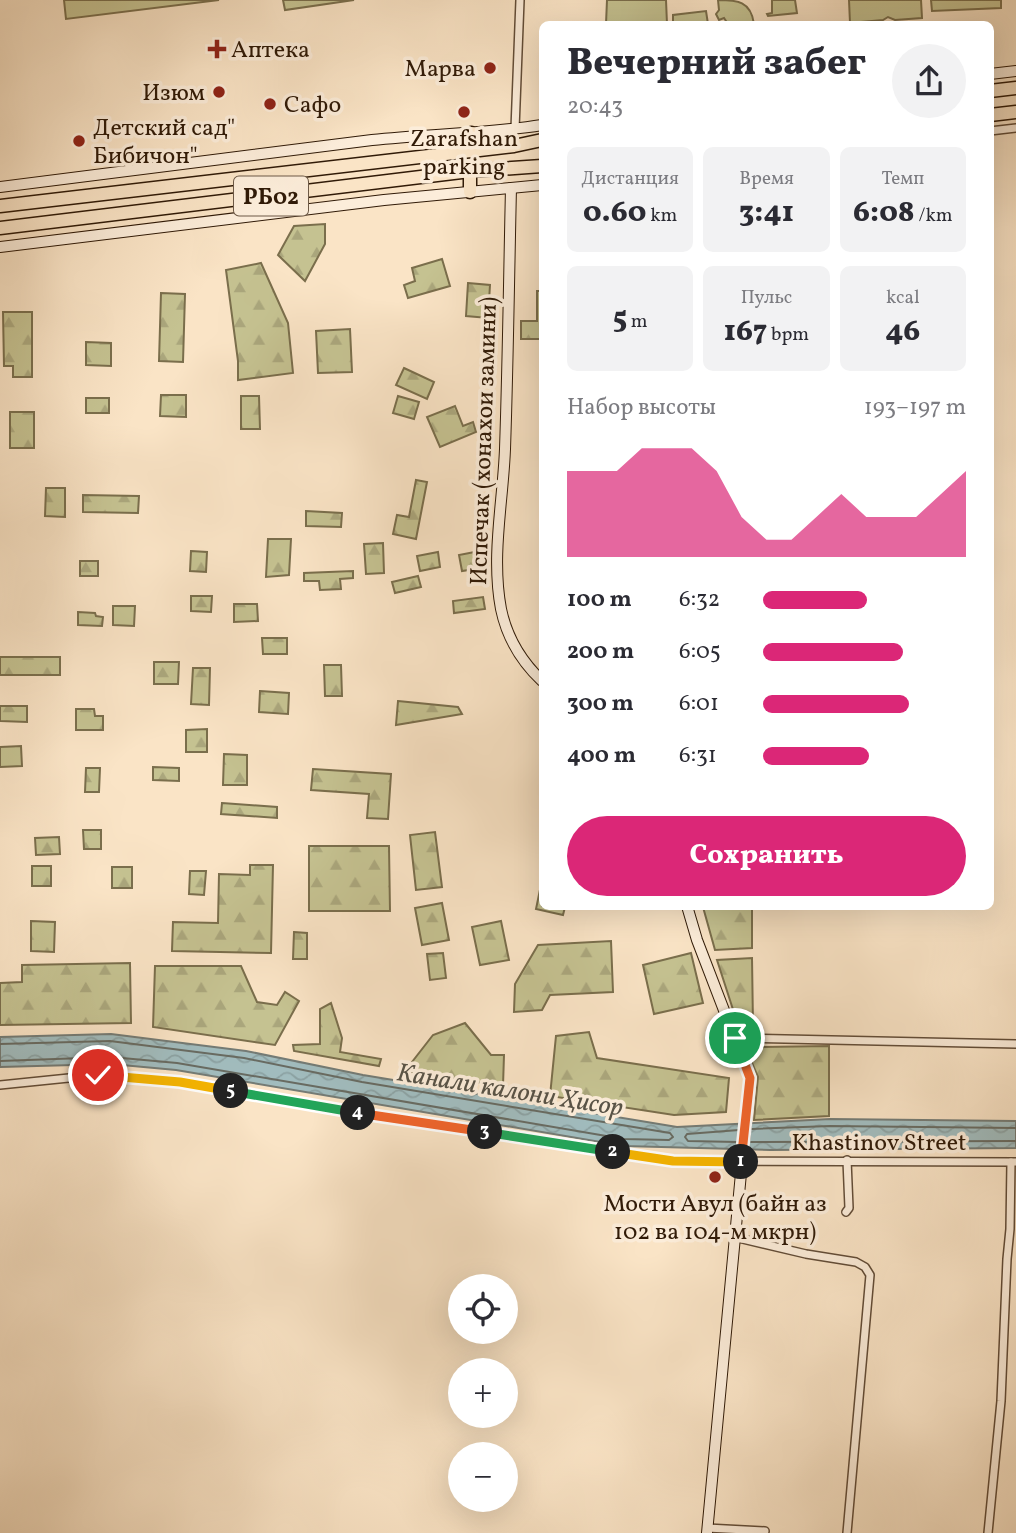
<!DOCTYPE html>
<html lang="ru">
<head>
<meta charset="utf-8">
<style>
	body { margin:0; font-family:Vollkorn,serif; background:#f2f2f3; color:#2b2b33; height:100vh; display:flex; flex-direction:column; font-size:26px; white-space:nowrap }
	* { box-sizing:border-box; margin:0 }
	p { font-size:23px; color:#7c7c81 }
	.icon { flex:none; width:38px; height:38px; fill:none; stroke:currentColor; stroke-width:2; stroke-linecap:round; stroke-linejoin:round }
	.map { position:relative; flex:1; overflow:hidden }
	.side { position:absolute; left:539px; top:21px; width:455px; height:889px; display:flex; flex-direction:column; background:#fff; border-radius:10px; box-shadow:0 7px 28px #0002 }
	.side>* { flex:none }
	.fabs { position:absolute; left:448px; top:1274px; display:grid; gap:14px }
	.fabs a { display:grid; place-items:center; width:70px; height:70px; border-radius:50%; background:#fff; box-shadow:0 7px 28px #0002; font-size:35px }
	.pin { position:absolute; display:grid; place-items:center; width:60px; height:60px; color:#fff; margin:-30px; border:4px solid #fff; border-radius:50%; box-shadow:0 2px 7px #0007 }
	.km { position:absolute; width:35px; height:35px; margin:-18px; border-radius:50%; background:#222; color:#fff; font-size:19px; line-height:35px; text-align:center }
	.round { display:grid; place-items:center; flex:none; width:74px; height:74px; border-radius:37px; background:#f2f2f3 }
	.head { display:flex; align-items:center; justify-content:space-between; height:119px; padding:0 28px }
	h1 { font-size:38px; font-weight:800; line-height:52px }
	.metrics { display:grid; grid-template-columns:repeat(3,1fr); gap:10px; height:119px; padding:7px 28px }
	.metrics div { display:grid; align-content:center; border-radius:10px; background:#f2f2f3; text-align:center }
	.metrics b { font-size:30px; font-weight:800 }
	.metrics small { font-size:19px; font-weight:400 }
	.metrics p { font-size:19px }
	.chart { height:196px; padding:14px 28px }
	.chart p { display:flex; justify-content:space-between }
	.chart svg { width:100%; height:126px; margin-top:7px; fill:#db2777; opacity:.7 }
	.button { display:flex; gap:14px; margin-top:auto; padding:14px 28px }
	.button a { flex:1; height:80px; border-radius:42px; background:#db2777; color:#fff; font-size:28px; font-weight:800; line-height:80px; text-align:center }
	ul { padding:0 28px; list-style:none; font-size:23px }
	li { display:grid; grid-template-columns:112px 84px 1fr; align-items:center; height:52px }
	li i { height:18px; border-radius:9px; background:#db2777 }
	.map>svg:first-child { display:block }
</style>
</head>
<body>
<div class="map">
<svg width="1016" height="1533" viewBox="0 0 1016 1533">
	<defs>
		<pattern id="forest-firs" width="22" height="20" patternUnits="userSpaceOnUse" patternTransform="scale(1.75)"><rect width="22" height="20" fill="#c5c291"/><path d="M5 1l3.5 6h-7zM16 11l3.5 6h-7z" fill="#aaa67c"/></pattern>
		<pattern id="water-waves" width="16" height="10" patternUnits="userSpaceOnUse" patternTransform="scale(1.75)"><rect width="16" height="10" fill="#a1bcbe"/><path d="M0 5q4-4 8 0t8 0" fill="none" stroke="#8ba1a2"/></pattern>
	</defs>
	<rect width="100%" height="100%" fill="#fae4c6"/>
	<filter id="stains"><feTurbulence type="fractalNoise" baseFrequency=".00286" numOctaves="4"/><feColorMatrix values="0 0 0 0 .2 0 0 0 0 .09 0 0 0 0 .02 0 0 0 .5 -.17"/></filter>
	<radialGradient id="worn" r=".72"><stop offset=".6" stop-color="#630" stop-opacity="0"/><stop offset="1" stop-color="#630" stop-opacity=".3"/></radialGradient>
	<g fill="url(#forest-firs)" stroke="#7a6e4c" stroke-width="2">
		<polygon points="325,224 325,244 305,281 278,255 294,226"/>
		<polygon points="442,259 450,286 408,298 404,285 415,281 412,268"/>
		<polygon points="261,263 288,323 293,373 238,380 238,361 226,270"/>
		<polygon points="468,283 490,285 488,318 466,316"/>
		<polygon points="537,291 542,291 542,339 521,339 521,321 537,321"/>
		<polygon points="161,293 185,294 183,362 159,361"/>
		<polygon points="3,312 32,312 32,377 13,377 13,366 4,366"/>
		<polygon points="350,329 352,372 318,373 316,331"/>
		<polygon points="86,342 111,343 111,366 86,365"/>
		<polygon points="404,368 434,382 427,399 396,385"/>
		<polygon points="161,395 186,395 186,417 160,416"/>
		<polygon points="241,396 259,396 260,429 241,429"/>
		<polygon points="398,396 419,402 414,419 393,413"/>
		<rect x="86" y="398" width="23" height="15"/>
		<polygon points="455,406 463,426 473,422 476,432 440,447 427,417"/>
		<rect x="10" y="412" width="24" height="36"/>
		<polygon points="416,480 427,482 416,539 393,534 397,515 409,517"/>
		<polygon points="46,488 65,488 65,517 45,516"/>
		<polygon points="83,495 139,496 138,513 83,512"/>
		<polygon points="306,511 342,513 341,527 306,526"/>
		<polygon points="268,539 291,539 289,575 266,577"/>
		<polygon points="383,543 384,573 366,574 364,544"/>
		<polygon points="485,550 488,567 462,571 459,555"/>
		<polygon points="191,551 207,552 206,572 190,571"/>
		<polygon points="438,552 440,567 420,571 417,556"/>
		<rect x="80" y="561" width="18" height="15"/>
		<polygon points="353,571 353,578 340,579 341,589 320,590 319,581 304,581 304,573"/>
		<polygon points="418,576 421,587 395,593 392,582"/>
		<polygon points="191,596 212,596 211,612 191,611"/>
		<polygon points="483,597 485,609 454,613 453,601"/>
		<polygon points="234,604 257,604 258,621 234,622"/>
		<polygon points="113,606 135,606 134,626 113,625"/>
		<polygon points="78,612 95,613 96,616 103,617 102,626 78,625"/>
		<polygon points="262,638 287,638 287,654 263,654"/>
		<rect x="0" y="657" width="60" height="18"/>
		<polygon points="154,662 179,662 178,684 154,684"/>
		<polygon points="324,665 341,665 342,696 325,696"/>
		<polygon points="193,668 210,668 209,705 191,704"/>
		<polygon points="260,691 289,693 288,714 259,712"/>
		<polygon points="398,701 458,707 462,714 396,725"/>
		<polygon points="0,706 27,706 27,722 0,721"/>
		<polygon points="76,709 94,709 95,716 103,716 103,730 76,730"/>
		<polygon points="207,729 207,752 186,752 186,730"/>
		<polygon points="21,746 22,766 0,767 0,747"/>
		<polygon points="224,754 247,755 247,785 223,785"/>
		<polygon points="153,767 179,768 179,781 153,780"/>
		<polygon points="86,768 100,768 99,792 85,792"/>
		<polygon points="313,769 391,774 388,819 367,818 369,794 311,790"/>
		<polygon points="222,803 277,807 277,818 221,814"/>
		<polygon points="83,830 101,830 101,849 84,849"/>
		<polygon points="435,832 442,887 416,890 410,835"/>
		<polygon points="59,837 60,854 36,855 35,838"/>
		<polygon points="309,846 389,846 390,911 309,911"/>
		<polygon points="250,865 273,865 271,953 172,951 173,922 218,923 219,874 250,875"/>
		<rect x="32" y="866" width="19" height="20"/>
		<rect x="112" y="867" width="20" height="21"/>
		<polygon points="190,871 206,871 204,895 189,894"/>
		<polygon points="542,880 542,906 565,907 563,915 536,909"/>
		<polygon points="442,903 449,940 422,945 415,908"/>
		<polygon points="703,907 752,907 752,948 715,950"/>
		<polygon points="31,921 55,922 54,952 31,951"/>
		<polygon points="501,921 509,960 480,965 472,927"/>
		<polygon points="294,932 307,933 307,959 293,959"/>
		<polygon points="611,941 613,992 550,995 542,1010 514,1012 515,984 538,945"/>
		<polygon points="443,953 446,978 430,980 427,954"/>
		<polygon points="691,953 703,1003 654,1014 643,965"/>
		<polygon points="752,958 753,1025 738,1025 717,960"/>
		<polygon points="130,963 131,1023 0,1025 0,983 22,982 22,965"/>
		<polygon points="155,966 241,966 257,1002 277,1005 285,992 299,1001 275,1045 153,1027"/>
		<polygon points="331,1003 342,1038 340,1052 381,1059 379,1066 294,1051 293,1045 320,1044 320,1009"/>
		<polygon points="465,1023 491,1055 504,1055 503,1086 405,1071 433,1035"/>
		<polygon points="589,1032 597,1058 729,1078 726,1112 674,1115 550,1096 556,1036"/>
		<polygon points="829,1046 829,1116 754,1120 758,1077 749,1056 754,1047"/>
	</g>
	<g fill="#c5c291" stroke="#7a6e4c" stroke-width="2">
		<polygon points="64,0 219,0 66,19"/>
		<polygon points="283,0 354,0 285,10"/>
		<polygon points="607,0 666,0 667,24 606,24"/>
		<path d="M718 0C737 0 751 1 754 24H728L724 18 719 20 716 14 719 10Z"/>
		<polygon points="772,0 795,0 797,13 768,16 767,14 772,13"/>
		<polygon points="849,0 921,0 922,18 895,20 888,17 883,20 850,23"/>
		<polygon points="931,0 1001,0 1001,8 932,11"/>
		<polygon points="706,11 708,24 673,24 673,15"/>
	</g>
	<polygon fill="url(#water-waves)" stroke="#747b75" stroke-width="2" points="111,1034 246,1051 363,1075 677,1127 830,1119 1016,1121 1016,1148 770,1150 624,1146 176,1070 111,1064 0,1067 0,1037"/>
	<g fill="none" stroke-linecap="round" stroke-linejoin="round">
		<g stroke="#686b62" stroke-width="2">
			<polyline points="0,1044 110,1041 244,1058 362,1082 670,1133 673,1137 669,1140 624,1139 177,1063 111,1057 0,1061"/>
			<polyline points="752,1129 830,1126 1016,1128"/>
			<polyline points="737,1142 688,1141 685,1137 687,1134 739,1130"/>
			<polyline points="751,1142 1016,1141"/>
		</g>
		<defs>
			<g id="street">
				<polyline points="515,129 520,0"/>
				<polyline points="990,131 1016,128"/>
				<polyline points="735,1038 1016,1044"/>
				<polyline points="0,1085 98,1075 180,1082 332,1109 673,1161 1016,1162"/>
				<polyline points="846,1212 849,1208 847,1160"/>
				<polyline points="734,1237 806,1254 856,1262 865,1267 870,1275 847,1533"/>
				<polyline points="707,1528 765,1531"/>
				<polyline points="988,1533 1001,1401 1007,1259 1010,1229 1011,1162"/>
			</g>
			<g id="secondary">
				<polyline points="990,74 1016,71"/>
				<path d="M0 187 372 140C429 134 486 134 542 125"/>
				<path d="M511 188C509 275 508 362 505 449 503 502 491 556 501 609 507 638 521 661 542 681"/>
				<polyline points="0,247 384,200 542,185"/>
				<polyline points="687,906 697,940 750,1078 707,1533"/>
			</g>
			<g id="highway">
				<polyline points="990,91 1016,88"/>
				<polyline points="990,115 1016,112"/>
				<polyline points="458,152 471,133"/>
				<polyline points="470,192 470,171"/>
				<polyline points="0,206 514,146 542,140"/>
				<polyline points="0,228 470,171 542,166"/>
			</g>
		</defs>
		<use href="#street" stroke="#624c37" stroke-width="10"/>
		<use href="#secondary" stroke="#301a07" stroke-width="12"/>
		<use href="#highway" stroke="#301a07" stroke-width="15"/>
		<use href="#street" stroke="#fcedda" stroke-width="7"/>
		<use href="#secondary" stroke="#fcedda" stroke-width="10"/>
		<use href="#highway" stroke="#fae4c6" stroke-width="12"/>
	</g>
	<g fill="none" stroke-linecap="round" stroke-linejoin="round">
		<defs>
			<polyline id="split-1" points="735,1038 750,1078 741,1162"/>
			<polyline id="split-2" points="613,1152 673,1161 741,1162"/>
			<polyline id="split-3" points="485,1132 613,1152"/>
			<polyline id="split-4" points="358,1113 485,1132"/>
			<polyline id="split-5" points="231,1091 358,1113"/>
			<polyline id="split-6" points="98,1075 180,1082 231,1091"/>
		</defs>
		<use href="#split-1" stroke="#fff" stroke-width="14"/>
		<use href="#split-2" stroke="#fff" stroke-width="14"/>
		<use href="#split-3" stroke="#fff" stroke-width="14"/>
		<use href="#split-4" stroke="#fff" stroke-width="14"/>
		<use href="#split-5" stroke="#fff" stroke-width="14"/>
		<use href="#split-6" stroke="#fff" stroke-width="14"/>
		<use href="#split-1" stroke="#f0652b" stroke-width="9"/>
		<use href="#split-2" stroke="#f5b400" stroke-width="9"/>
		<use href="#split-3" stroke="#22a559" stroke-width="9"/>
		<use href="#split-4" stroke="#f0652b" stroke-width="9"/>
		<use href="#split-5" stroke="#22a559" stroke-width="9"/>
		<use href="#split-6" stroke="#f5b400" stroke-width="9"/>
	</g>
	<g fill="#8f2418" stroke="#fcedda" stroke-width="2.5">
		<path d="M213.5 38.5h7v7h7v7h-7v7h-7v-7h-7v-7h7z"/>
		<circle cx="490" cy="68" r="7"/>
		<circle cx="219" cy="92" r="7"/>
		<circle cx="270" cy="104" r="7"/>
		<circle cx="464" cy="112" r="7"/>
		<circle cx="79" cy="141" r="7"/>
		<circle cx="715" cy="1177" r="7"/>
	</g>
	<g text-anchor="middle" stroke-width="7" stroke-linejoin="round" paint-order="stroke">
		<rect fill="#fcedda" stroke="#6d5946" stroke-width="2" x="234" y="176.5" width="74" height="39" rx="5"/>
		<g font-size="23" font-weight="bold" fill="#301a07">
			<text x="271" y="204">РБ02</text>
		</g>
		<g font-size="24" fill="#301a07" stroke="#fcedda" text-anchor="start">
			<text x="231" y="57">Аптека</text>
			<text x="476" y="76" text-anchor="end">Марва</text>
			<text x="205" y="100" text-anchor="end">Изюм</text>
			<text x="284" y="112">Сафо</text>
			<text x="93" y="135">Детский сад"<tspan x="93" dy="28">Бибичон"</tspan></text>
			<text x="464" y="146" text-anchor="middle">Zarafshan<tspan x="464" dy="28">parking</tspan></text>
			<text x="715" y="1211" text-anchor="middle">Мости Авул (байн аз<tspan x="715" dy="28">102 ва 104-м мкрн)</tspan></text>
		</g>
		<g font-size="24" fill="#301a07" stroke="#fcedda">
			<text transform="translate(483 441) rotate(-88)" y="8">Испечак (хонахои замини)</text>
			<text x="879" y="1150">Khastinov Street</text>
		</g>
		<g font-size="26" font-style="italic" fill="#585347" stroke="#fcedda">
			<text transform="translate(510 1089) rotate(9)" y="9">Канали калони Ҳисор</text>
		</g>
	</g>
	<rect width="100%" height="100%" filter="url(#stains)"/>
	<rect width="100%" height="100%" fill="url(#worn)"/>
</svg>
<div class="fabs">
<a><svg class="icon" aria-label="locate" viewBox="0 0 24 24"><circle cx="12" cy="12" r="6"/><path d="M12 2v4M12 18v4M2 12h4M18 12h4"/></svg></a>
<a>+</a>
<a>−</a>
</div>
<div class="pin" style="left:735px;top:1038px;background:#1e9e55"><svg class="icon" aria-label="arrive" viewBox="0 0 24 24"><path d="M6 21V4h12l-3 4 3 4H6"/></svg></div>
<div class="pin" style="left:98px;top:1075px;background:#d93025"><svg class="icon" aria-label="check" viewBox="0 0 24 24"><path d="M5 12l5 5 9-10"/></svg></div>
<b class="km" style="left:741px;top:1162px">1</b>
<b class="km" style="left:613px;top:1152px">2</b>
<b class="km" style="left:485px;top:1132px">3</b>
<b class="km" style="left:358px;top:1113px">4</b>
<b class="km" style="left:231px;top:1091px">5</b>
<section class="side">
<div class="head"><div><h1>Вечерний забег</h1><p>20:43</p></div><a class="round"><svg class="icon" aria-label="share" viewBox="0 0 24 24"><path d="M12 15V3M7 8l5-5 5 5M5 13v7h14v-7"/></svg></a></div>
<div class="metrics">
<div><p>Дистанция</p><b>0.60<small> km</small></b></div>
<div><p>Время</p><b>3:41</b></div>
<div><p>Темп</p><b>6:08<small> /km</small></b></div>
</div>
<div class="metrics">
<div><b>5<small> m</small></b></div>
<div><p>Пульс</p><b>167<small> bpm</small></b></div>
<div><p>kcal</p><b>46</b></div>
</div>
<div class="chart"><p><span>Набор высоты</span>193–197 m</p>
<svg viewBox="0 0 160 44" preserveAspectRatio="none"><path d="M0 44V14L10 14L20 14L30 6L40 6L50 6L60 14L70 30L80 38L90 38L100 30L110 22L120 30L130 30L140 30L150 22L160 14V44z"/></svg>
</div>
<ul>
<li><b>100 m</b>6:32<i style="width:51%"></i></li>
<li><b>200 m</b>6:05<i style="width:69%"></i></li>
<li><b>300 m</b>6:01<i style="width:72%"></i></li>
<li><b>400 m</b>6:31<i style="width:52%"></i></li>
</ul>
<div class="button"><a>Сохранить</a></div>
</section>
</div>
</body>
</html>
